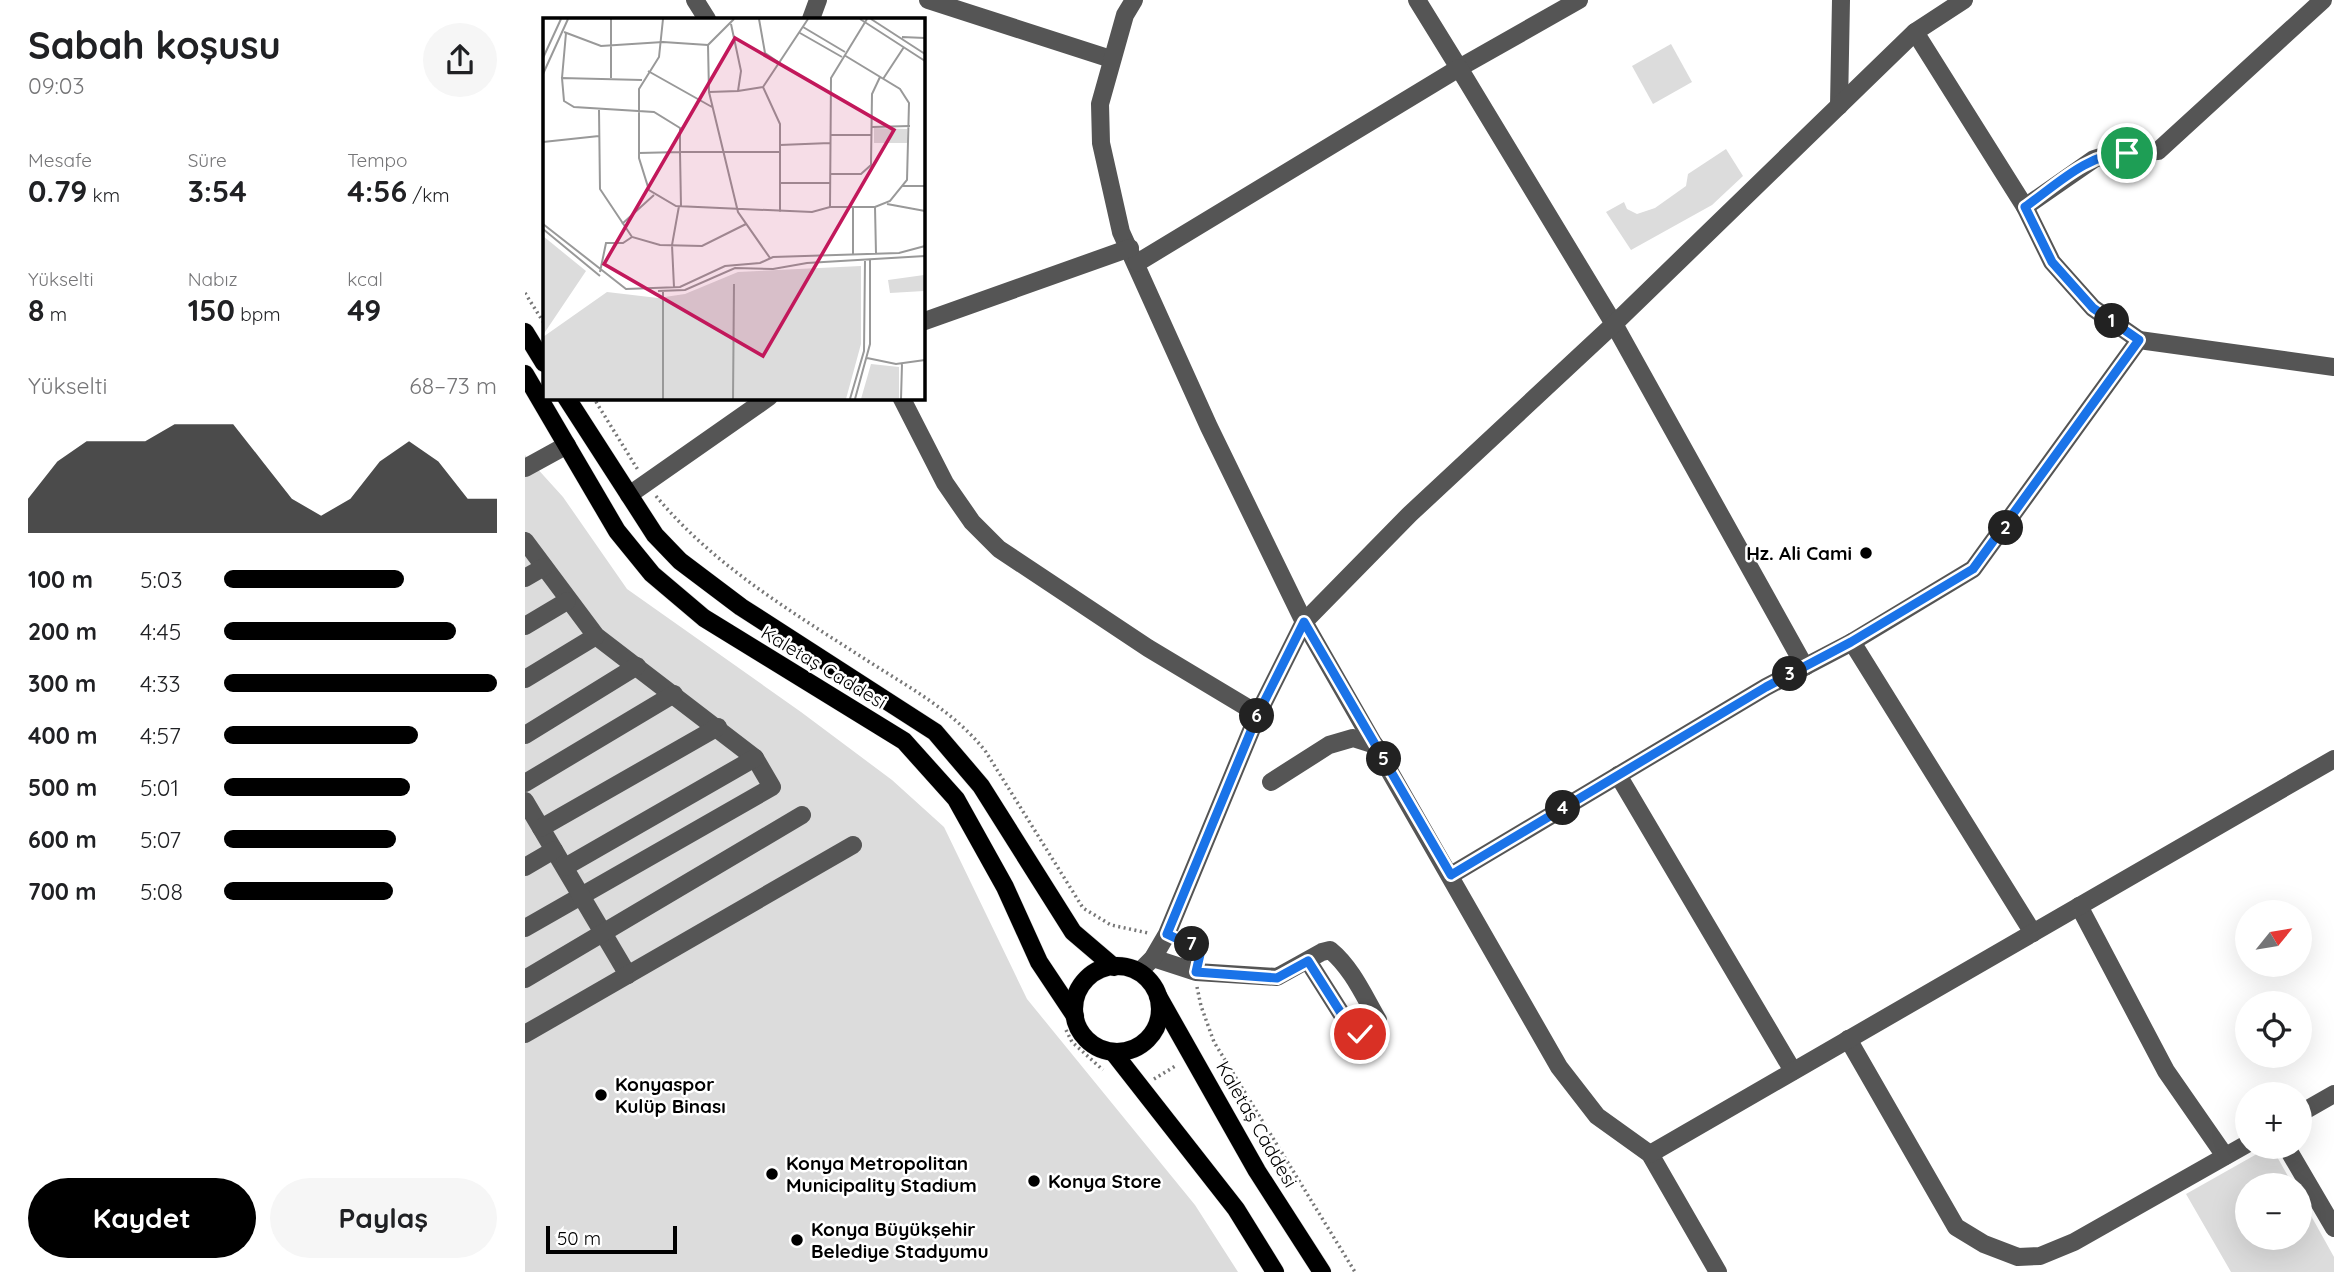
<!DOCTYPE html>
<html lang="tr">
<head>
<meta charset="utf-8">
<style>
	body { margin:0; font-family:Quicksand,sans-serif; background:#f6f6f6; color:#202124; height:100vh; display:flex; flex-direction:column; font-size:26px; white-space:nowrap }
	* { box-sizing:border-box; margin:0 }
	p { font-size:23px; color:#757577 }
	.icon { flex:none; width:38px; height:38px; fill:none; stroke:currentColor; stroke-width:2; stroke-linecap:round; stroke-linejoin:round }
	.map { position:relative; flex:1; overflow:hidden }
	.sheet { display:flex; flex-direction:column; background:#fff; width:525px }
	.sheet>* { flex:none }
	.needle { width:46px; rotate:60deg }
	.fabs { position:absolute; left:1710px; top:900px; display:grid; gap:14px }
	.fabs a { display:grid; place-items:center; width:77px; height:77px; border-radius:50%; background:#fff; box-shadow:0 7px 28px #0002; font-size:35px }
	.scale { position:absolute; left:21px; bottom:18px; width:131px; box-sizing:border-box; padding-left:7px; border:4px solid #000; border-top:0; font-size:19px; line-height:24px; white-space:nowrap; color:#000; -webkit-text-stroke:5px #fff; paint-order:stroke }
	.pin { position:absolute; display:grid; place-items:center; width:60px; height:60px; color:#fff; margin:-30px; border:4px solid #fff; border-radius:50%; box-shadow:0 2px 7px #0007 }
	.km { position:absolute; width:35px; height:35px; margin:-18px; border-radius:50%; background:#222; color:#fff; font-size:19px; line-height:35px; text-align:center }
	.round { display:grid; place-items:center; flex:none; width:74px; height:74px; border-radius:37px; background:#f6f6f6 }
	.headline { display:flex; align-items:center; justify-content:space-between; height:119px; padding:0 28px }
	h1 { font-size:38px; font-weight:700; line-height:52px }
	.figures { display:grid; grid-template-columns:repeat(3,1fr); gap:10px; height:119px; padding:7px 28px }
	.figures div { display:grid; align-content:center }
	.figures b { font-size:30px; font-weight:700 }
	.figures small { font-size:19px; font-weight:400 }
	.figures p { font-size:19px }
	.chart { height:196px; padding:14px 28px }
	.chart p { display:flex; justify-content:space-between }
	.chart svg { width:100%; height:126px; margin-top:7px; fill:#000; opacity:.7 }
	.action { display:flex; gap:14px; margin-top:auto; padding:14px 28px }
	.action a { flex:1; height:80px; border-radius:42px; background:#000; color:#fff; font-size:28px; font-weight:700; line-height:80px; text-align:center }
	.action a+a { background:#f6f6f6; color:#202124 }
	ul { padding:0 28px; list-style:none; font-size:23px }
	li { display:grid; grid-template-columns:112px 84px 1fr; align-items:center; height:52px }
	li i { height:18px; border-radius:9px; background:#000 }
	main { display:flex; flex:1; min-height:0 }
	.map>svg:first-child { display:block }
</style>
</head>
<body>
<main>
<section class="sheet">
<div class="headline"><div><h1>Sabah koşusu</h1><p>09:03</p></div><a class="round"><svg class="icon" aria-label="share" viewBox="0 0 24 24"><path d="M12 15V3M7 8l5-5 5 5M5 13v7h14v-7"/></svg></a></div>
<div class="figures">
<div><p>Mesafe</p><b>0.79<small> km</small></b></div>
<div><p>Süre</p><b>3:54</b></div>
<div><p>Tempo</p><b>4:56<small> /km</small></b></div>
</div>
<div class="figures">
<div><p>Yükselti</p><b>8<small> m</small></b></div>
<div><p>Nabız</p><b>150<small> bpm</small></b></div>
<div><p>kcal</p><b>49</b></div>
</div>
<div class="chart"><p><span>Yükselti</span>68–73 m</p>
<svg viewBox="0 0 160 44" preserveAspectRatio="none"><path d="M0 44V32L10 19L20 12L30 12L40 12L50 6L60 6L70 6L80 19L90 32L100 38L110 32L120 19L130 12L140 19L150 32L160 32V44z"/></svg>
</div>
<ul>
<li><b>100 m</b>5:03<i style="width:66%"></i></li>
<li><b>200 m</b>4:45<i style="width:85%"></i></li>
<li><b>300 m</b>4:33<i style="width:100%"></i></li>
<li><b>400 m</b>4:57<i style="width:71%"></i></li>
<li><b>500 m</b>5:01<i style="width:68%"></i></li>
<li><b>600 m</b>5:07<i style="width:63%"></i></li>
<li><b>700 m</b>5:08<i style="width:62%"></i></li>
</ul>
<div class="action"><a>Kaydet</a><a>Paylaş</a></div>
</section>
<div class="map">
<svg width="1809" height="1272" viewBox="0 0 1809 1272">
	<rect width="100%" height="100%" fill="#fff"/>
	<g fill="#dcdcdc">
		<polygon points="1146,44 1167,82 1128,104 1107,66"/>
		<polygon points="1201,149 1218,176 1187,205 1106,250 1081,212 1099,202 1102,209 1112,214 1130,208 1161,186 1163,174"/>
		<polygon points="0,455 38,497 102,589 276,712 367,780 419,827 502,999 670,1205 713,1272 0,1272"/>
		<polygon points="1746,1146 1768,1185 1722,1185 1722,1237 1774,1237 1775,1196 1809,1257 1809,1272 1706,1272 1661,1194"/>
	</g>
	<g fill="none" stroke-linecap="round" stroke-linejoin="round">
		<defs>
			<g id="major">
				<polyline points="0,332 19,363"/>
				<polyline points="0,374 92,531 127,574 179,618 379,741 431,799 480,887 514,962 550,1016"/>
				<polyline points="41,397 130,535 155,561 216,607 410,732 456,786 548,932 589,967"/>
				<circle cx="592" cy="1009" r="43"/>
				<polyline points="633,996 732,1171 797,1272"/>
				<polyline points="588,1052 711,1209 750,1272"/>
			</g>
		</defs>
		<use href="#major" stroke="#dbdbdb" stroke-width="19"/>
		<g stroke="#777" stroke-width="3.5" stroke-dasharray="2 3.5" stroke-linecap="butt">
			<polyline points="0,293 19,323"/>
			<polyline points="68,397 113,470"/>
			<path d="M131 496C189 566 267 612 343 661 385 688 430 712 461 752L558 908 586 925 623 933"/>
			<polyline points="658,939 676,950 676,956"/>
			<polyline points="672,987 676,1006 689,1042 830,1272"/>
			<polyline points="541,1030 547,1042 578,1070"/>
			<polyline points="629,1079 652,1065"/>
		</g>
		<g stroke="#555" stroke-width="18">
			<polyline points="170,0 182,19"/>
			<polyline points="403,0 586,59"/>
			<polyline points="609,0 600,15 575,104 576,143 596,232 684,427 779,622 1034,1067 1072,1116 1125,1154 1193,1272"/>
			<polyline points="892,0 934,68 1054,0"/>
			<polyline points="286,19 293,0"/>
			<polyline points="1390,32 1500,207 1569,159 1588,153 1633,151 1798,0"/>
			<polyline points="1314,106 1316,0"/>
			<polyline points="1500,207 1527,262 1568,308 1614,340"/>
			<polyline points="612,263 934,68 1089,324 1280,667"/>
			<polyline points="397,322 605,248"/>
			<polyline points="376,397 420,483 447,522 474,549 623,648 733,714"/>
			<polyline points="0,468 42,445"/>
			<polyline points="104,495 244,397"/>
			<polyline points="0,541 71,636 230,758 247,787 0,928"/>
			<polyline points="0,578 19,567"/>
			<polyline points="0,626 42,601"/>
			<polyline points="1327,642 1508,933"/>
			<polyline points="0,679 71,636"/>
			<polyline points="0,735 112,666"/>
			<polyline points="1093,775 1268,1071"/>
			<polyline points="746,782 804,745 828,738 850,745"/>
			<polyline points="0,783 149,694"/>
			<polyline points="0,801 103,975"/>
			<polyline points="16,828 193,727"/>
			<polyline points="0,867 29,850"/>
			<polyline points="40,867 230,758"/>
			<polyline points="926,875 1241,687 1327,642 1448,569 1614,340 1809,367"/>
			<polyline points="1554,906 1641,1071 1700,1156"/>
			<path d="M628 958 671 972 752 977 797 952 805 950C827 968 839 996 853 1020L851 1026 835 1034 828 1032 783 961"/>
			<polyline points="614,972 628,958 642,934 733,714 779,622 885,514 1089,324 1390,32 1439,0"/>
			<polyline points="0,979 277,815"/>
			<polyline points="0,1034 328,845"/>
			<polyline points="1323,1039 1431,1227 1459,1244 1493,1257 1515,1256 1549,1242 1722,1144"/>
			<polyline points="1774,1114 1809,1094"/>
			<polyline points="1761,1146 1809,1228"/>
			<polyline points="1125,1154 1809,759"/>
		</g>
		<use href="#major" stroke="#000" stroke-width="18"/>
	</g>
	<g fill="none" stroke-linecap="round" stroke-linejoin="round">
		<defs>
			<path id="route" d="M835 1034 828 1032 783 961 752 978 671 972 676 950 642 934 733 714 779 622 926 875 1241 687 1326 642 1448 569 1614 340 1568 308 1527 262 1500 207C1530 186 1564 152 1602 153"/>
		</defs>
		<use href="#route" stroke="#fff" stroke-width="14"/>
		<use href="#route" stroke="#1a73e8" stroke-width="9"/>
	</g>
	<g fill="#000" stroke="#fff" stroke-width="2.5">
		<circle cx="1341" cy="553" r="7"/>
		<circle cx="76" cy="1095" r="7"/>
		<circle cx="247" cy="1174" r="7"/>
		<circle cx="509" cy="1181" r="7"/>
		<circle cx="272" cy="1240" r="7"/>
	</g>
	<g text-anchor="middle" stroke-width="5" stroke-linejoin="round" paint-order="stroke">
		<g font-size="19" font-weight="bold" fill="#000" stroke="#fff" text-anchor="start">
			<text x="1327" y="560" text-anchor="end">Hz. Ali Cami</text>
			<text x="90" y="1091">Konyaspor<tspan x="90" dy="22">Kulüp Binası</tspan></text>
			<text x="261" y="1170">Konya Metropolitan<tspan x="261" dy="22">Municipality Stadium</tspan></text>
			<text x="523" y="1188">Konya Store</text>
			<text x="286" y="1236">Konya Büyükşehir<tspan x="286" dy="22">Belediye Stadyumu</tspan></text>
		</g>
		<g font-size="19" fill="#000" stroke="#fff">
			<text transform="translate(299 667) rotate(31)" y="7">Kaletaş Caddesi</text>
			<text transform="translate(732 1124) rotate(60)" y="7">Kaletaş Caddesi</text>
		</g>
	</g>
	<g transform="translate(18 18)">
		<rect width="382" height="382" fill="#fff"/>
		<path d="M331 110 364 111V125H331ZM0 218 43 253 0 317ZM318 248V326L303 381H0V319L64 274 115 280 142 276 195 254ZM381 257V273L347 275 345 262ZM328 346 356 349V381H318Z" fill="#dcdcdc"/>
		<path fill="none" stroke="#999" stroke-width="2" d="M68 1V60M120 1 116 39 96 71V140L106 172 133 188 269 194 287 189H332L347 183 364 162 366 85 357 71 301 37M191 1 165 27 166 74 195 194 227 240M216 1 222 35 238 46M317 1 382 43M328 1 382 36M260 9 302 34M21 14 58 28 120 24 165 27M257 15 299 39M359 19 382 20M0 40 18 1M105 53 169 89M0 56 25 1M19 60 23 15M340 61 361 29M195 73 220 69M166 74 195 73 198 53 188 6M56 92 57 171 89 219 117 227 159 228 203 206M329 109 367 108M287 117H329M0 124 56 118M237 127 287 125M96 135 137 134V110L111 94 31 89 21 83 19 60 99 62M287 156H318L328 147 329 76 337 59M237 165H287M359 168H382M344 186 382 193M138 189 137 134H237M287 189 288 60 324 1M310 189V237M332 189 333 236M237 194V106L220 69 265 1M0 206 83 271 137 269 182 248 217 245 230 239 356 235 382 228M79 206 111 177M0 211 57 258M57 254 63 225H80L89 219M131 269 129 227 136 188M115 273 142 272 192 250 230 251 264 245 382 238M120 273V381M324 340 353 346 382 342M190 381 191 266M307 381 321 333 322 242M312 381 327 326V242M358 381 359 346"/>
		<path fill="#c2185b" fill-opacity="0.15" stroke="#c2185b" stroke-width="3.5" d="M192 20 351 112 220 338 61 246Z"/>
		<rect width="382" height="382" fill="none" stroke="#000" stroke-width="3.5"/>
	</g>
</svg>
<div class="fabs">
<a><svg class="needle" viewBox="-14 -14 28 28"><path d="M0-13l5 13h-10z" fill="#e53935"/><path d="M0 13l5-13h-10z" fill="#757577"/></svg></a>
<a><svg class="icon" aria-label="locate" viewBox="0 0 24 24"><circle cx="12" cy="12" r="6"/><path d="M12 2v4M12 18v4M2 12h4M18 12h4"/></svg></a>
<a>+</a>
<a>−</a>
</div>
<div class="scale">50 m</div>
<div class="pin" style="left:1602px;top:153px;background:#1e9e55"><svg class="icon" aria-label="arrive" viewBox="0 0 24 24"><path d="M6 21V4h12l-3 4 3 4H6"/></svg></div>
<div class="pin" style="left:835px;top:1034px;background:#d93025"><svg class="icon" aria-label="check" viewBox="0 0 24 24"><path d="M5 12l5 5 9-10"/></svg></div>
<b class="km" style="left:1587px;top:321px">1</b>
<b class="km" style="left:1481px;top:528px">2</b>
<b class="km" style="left:1265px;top:674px">3</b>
<b class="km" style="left:1038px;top:808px">4</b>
<b class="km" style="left:859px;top:759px">5</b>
<b class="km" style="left:732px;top:716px">6</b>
<b class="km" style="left:667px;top:944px">7</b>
</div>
</main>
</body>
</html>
